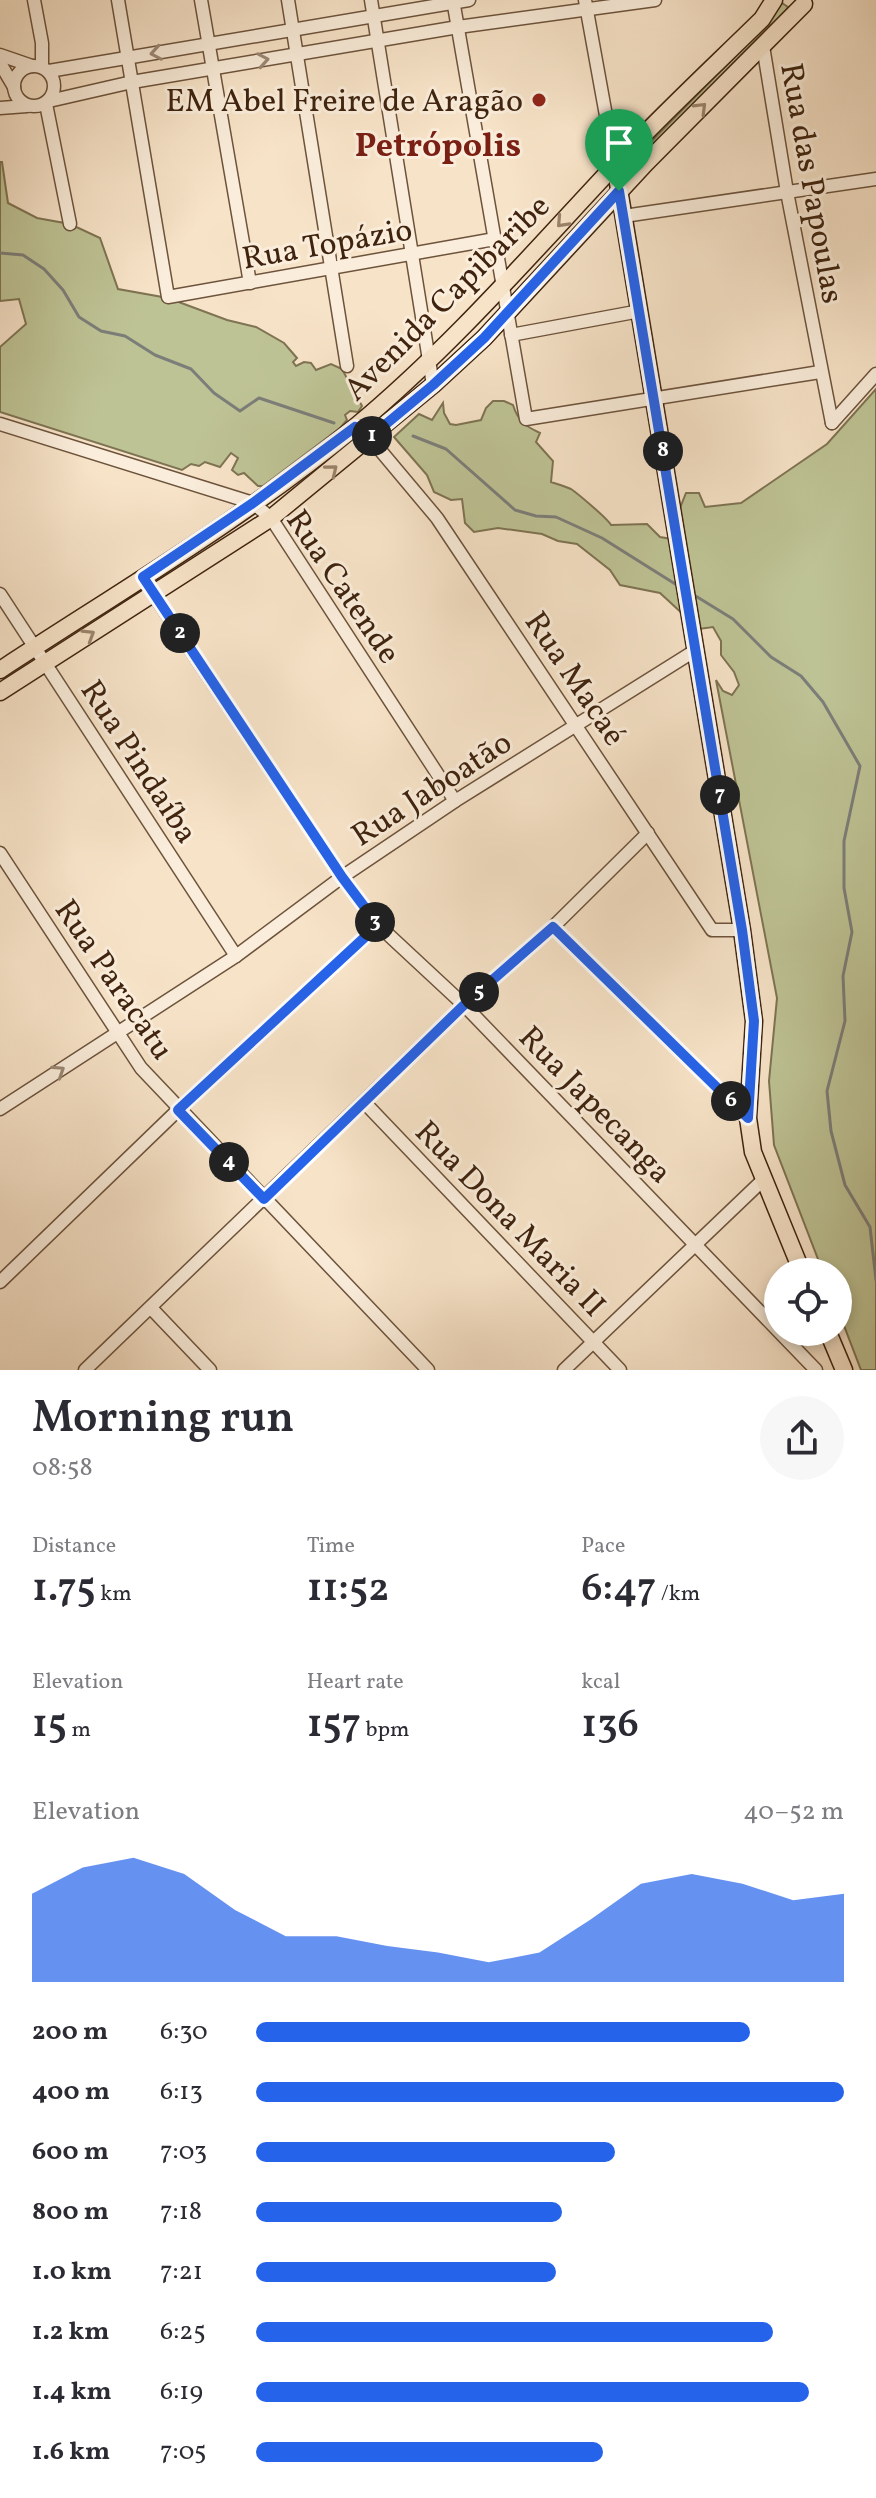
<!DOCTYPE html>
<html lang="en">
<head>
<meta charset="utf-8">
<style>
	body { margin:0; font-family:Vollkorn,serif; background:#f7f7f7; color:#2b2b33; height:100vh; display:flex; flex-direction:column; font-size:30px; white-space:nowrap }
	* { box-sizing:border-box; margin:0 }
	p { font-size:26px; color:#7c7c81 }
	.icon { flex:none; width:44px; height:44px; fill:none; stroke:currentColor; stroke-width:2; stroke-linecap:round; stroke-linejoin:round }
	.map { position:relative; height:1370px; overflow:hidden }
	.side { display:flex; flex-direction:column; background:#fff; flex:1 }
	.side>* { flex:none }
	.controls { position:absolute; left:764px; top:1258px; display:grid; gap:16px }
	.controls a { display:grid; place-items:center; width:88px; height:88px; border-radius:50%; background:#fff; box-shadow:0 4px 12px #0003; font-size:40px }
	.pin { position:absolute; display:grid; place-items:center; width:68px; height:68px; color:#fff; margin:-82px -34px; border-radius:50% 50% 50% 0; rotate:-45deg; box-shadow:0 0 8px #0007 }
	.pin .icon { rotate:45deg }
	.km { position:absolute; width:40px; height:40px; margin:-20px; border-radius:50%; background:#222; color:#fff; font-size:22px; line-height:40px; text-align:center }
	.round { display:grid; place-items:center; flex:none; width:84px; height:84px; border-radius:42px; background:#f7f7f7 }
	.headline { display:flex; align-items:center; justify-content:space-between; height:136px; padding:0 32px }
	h1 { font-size:44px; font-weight:600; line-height:60px }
	.stats { display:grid; grid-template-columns:repeat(3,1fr); gap:12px; height:136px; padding:8px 32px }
	.stats div { display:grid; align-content:center }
	.stats b { font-size:40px; font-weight:600 }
	.stats small { font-size:22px; font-weight:400 }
	.stats p { font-size:22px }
	.chart { height:224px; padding:16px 32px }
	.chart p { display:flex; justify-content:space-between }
	.chart svg { width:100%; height:144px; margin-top:8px; fill:#2563eb; opacity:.7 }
	ul { padding:0 32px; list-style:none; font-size:26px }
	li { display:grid; grid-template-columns:128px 96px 1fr; align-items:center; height:60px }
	li i { height:20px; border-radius:10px; background:#2563eb }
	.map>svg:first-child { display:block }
</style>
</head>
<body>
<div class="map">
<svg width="876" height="1370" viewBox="0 0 876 1370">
	<rect width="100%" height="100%" fill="#f7e3c8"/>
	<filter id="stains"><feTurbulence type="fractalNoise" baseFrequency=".0025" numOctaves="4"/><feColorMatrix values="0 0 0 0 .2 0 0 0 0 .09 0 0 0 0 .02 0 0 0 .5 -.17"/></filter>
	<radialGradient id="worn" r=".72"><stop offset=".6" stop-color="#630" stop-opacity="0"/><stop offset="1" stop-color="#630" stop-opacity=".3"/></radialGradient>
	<g fill="#bec395" stroke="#7e7352" stroke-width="2">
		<polygon points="782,3 788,7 785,12 641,163 636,157 757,34"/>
		<polygon points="0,162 2,162 8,203 37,218 70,224 100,238 118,289 168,298 227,320 256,327 284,343 297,358 293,362 296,366 304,362 311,363 316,370 331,364 342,369 362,406 358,412 350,411 345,415 347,420 340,428 263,486 258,486 244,473 238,475 232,470 238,458 231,453 220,467 205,462 199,466 191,464 182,470 0,412 0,347 26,324 19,299 0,301"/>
		<path d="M876 389V1370H861L838 1310V1272H823L774 1145 769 1081 777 998 716 680 723 691 732 695 739 685 734 672 721 655V641L713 627 699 629 660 593 620 585 610 570 577 544 558 541 542 534 498 528 474 532 465 523 462 499 451 500 434 492 427 475 394 437 419 414 432 420 443 403 444 413 450 424 456 425 481 420 486 408 493 401H504L513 405C518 421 525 426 540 433L536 442 553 461 551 482C557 484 565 486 571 489 577 493 608 519 611 525L647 524 660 537 678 540 680 508 686 493H699L705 507 741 503 827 444Z"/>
	</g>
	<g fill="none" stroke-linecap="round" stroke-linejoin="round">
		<g stroke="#7c7e79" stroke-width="3">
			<polyline points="0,253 23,255 44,269 63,290 79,317 101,331 125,336 155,355 191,369 214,393 240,411 259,398 334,423"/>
			<polyline points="413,436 446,449 515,510 536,516 556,517 602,538 680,587"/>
			<polyline points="694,595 733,619 771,657 801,676 823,702 860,766 844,841 844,888 852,932 843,976 845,1021 827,1091 831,1131 845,1185 870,1227 876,1280"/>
		</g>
		<defs>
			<g id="minor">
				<polyline points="34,0 42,43 42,67"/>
				<polyline points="118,0 168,297 495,239"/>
				<polyline points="201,0 250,283"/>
				<polyline points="288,0 347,366"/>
				<polyline points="371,0 433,385"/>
				<polyline points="453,0 526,419 820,372"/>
				<polyline points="585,0 615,165"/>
				<polyline points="763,46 787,192 832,423"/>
				<polyline points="0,55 32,66"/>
				<polyline points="0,63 14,87"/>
				<circle cx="34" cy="86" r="20"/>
				<polyline points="49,71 469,0"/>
				<polyline points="49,101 132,82 458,27 655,0"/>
				<polyline points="46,104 70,224"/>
				<polyline points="0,108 27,106"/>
				<polyline points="624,216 876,179"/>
				<polyline points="511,335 640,311"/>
				<polyline points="832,423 876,374"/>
				<polyline points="0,424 253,503 271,518 455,801"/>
				<polyline points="355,427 380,450 437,518 712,930 742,930"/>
				<polyline points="149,587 342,877 378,925 464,1005 816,1370"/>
				<polyline points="0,594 236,956"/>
				<polyline points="0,853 141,1068 428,1370"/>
				<polyline points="553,927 748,1118"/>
				<polyline points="364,1102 620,1370"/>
				<polyline points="0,1109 236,956 342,877 455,801 696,650"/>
				<polyline points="0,1282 178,1110 378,925"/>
				<polyline points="151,1308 210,1370"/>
				<polyline points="85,1370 464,1005 553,927 648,833"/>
				<polyline points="564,1370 763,1180"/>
			</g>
			<g id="major">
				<polyline points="615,165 742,930 754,1021 748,1118 753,1152 802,1272"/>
				<path d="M0 670C119 592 245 518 355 427 455 344 539 245 628 151 671 106 717 63 762 19L774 0"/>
				<polyline points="0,692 271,518 433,385 484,338 646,163 804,4"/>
				<polyline points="828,1332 844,1370"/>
			</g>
		</defs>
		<use href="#minor" stroke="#6d533c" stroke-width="15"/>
		<use href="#major" stroke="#3f230e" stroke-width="19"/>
		<use href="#minor" stroke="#faeddb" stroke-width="12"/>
		<use href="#major" stroke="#f7e3c8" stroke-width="16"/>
	</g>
	<defs><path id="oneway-chevron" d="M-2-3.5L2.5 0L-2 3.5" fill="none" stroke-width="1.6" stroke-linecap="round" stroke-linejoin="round" transform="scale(2)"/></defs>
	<g stroke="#9c8874">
		<use href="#oneway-chevron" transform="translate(156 53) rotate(170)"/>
		<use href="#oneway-chevron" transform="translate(263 60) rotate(-10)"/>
		<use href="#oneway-chevron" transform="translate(59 1071) rotate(-33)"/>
	</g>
	<g stroke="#9b836b">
		<use href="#oneway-chevron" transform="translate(701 108) rotate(-45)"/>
		<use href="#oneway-chevron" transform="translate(562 222) rotate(133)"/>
		<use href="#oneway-chevron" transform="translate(332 470) rotate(-39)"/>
		<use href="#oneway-chevron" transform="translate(89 635) rotate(-32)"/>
	</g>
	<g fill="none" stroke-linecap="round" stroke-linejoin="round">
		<defs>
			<polygon id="route" points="619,191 742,930 754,1021 748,1118 553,927 464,1005 264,1199 178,1110 378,925 342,877 143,577 253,503 355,427 368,439 433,385 484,338"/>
		</defs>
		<use href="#route" stroke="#fff" stroke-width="16"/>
		<use href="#route" stroke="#2563eb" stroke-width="10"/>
	</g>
	<circle fill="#8f2418" stroke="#faeddb" stroke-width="3" cx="539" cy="100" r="8"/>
	<g text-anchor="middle" stroke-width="6" stroke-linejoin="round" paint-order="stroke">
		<g font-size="32" fill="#3f230e" stroke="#faeddb" text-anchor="end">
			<text x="523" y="111">EM Abel Freire de Aragão</text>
		</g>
		<g font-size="32" fill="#3f230e" stroke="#faeddb">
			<text transform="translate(813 183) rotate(80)" y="11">Rua das Papoulas</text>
			<text transform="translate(327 243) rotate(-10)" y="11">Rua Topázio</text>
			<text transform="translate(446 297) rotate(-45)" y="11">Avenida Capibaribe</text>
			<text transform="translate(344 586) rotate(56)" y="11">Rua Catende</text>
			<text transform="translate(576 678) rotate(56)" y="11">Rua Macaé</text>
			<text transform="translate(140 761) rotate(57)" y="11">Rua Pindaíba</text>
			<text transform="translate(431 788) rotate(-33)" y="11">Rua Jaboatão</text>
			<text transform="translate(115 979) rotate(56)" y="11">Rua Paracatu</text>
			<text transform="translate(596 1104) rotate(46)" y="11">Rua Japecanga</text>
			<text transform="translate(511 1218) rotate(46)" y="11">Rua Dona Maria II</text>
		</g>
		<g font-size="34" font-weight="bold" fill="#7a1f14" stroke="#faeddb">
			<text x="438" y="156">Petrópolis</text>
		</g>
	</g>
	<rect width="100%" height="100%" filter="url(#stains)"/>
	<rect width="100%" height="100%" fill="url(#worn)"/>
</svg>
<div class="controls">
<a><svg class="icon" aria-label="locate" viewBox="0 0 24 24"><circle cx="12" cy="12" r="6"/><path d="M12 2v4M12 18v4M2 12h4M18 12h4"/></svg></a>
</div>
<div class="pin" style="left:619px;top:191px;background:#1e9e55"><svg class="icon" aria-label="arrive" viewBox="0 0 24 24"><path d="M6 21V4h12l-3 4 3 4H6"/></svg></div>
<b class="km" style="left:372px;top:436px">1</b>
<b class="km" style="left:180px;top:633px">2</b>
<b class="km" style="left:375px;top:922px">3</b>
<b class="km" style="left:229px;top:1162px">4</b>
<b class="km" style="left:479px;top:992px">5</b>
<b class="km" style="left:731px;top:1101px">6</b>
<b class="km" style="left:720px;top:795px">7</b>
<b class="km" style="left:663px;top:451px">8</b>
</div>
<section class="side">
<div class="headline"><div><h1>Morning run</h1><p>08:58</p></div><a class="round"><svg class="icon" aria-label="share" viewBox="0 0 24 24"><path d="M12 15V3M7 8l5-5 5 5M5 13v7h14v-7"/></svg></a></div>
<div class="stats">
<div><p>Distance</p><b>1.75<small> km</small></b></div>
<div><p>Time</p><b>11:52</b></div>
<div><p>Pace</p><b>6:47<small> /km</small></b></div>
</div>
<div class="stats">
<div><p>Elevation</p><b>15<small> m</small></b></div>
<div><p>Heart rate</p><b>157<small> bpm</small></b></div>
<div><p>kcal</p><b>136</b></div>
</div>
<div class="chart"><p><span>Elevation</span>40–52 m</p>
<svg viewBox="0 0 160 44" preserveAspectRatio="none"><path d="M0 44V17L10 9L20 6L30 11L40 22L50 30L60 30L70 33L80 35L90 38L100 35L110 25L120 14L130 11L140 14L150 19L160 17V44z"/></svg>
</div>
<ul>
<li><b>200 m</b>6:30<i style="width:84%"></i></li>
<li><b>400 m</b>6:13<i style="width:100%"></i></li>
<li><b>600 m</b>7:03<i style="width:61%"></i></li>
<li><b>800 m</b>7:18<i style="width:52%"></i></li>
<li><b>1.0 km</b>7:21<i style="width:51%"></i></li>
<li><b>1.2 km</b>6:25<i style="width:88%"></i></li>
<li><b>1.4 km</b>6:19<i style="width:94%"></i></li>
<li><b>1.6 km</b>7:05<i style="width:59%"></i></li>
</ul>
</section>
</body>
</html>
